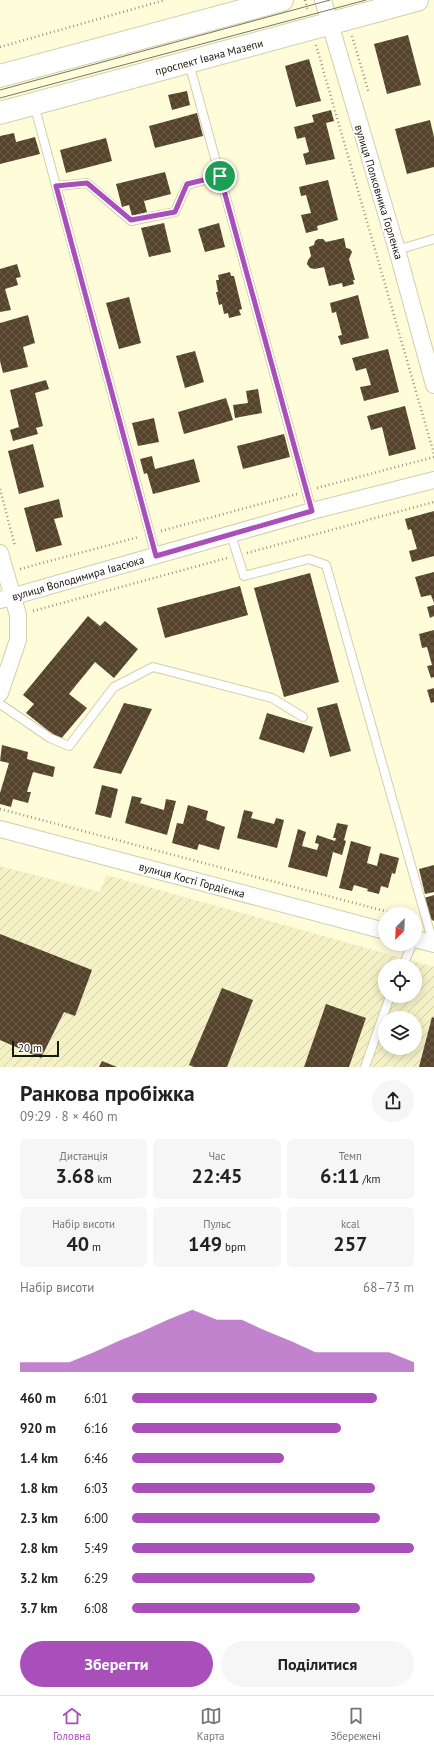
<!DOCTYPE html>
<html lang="uk">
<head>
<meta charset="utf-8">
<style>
	body { margin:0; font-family:"PT Sans",sans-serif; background:#f6f6f6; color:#222; height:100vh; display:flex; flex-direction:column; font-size:15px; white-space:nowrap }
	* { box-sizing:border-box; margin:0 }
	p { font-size:13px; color:#767676 }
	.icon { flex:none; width:22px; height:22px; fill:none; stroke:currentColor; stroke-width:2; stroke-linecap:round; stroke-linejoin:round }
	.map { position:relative; height:1067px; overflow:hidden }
	.details { display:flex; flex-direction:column; background:#fff; flex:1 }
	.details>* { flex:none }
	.needle { width:26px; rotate:204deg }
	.fabs { position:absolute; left:378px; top:907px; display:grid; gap:8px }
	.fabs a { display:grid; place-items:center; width:44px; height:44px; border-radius:50%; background:#fff; box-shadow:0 2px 10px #0003; font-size:20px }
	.scale { position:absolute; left:12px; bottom:10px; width:47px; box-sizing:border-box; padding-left:4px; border:2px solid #18170b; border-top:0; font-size:11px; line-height:14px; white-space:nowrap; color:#18170b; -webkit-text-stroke:3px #fff; paint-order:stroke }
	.pin { position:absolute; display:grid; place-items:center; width:34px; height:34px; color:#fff; margin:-17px; border:2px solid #fff; border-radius:50%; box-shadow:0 1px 4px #0007 }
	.round { display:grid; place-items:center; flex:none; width:42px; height:42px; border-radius:21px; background:#f6f6f6 }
	.head { display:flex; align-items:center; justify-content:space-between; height:68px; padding:0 20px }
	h1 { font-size:22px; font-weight:600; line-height:30px }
	.stats { display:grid; grid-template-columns:repeat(3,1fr); gap:6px; height:68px; padding:4px 20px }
	.stats div { display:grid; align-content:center; border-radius:6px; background:#f6f6f6; text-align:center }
	.stats b { font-size:20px; font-weight:600 }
	.stats small { font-size:11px; font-weight:400 }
	.stats p { font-size:11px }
	.chart { height:112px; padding:8px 20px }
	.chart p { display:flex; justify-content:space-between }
	.chart svg { width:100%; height:72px; margin-top:4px; fill:#a94fba; opacity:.7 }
	.primary-button { display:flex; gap:8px; margin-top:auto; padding:8px 20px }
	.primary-button a { flex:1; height:46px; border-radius:24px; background:#a94fba; color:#fff; font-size:16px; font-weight:600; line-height:46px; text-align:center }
	.primary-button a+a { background:#f6f6f6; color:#222 }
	ul { padding:0 20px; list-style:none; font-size:13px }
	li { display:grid; grid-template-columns:64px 48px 1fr; align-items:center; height:30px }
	li i { height:10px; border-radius:5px; background:#a94fba }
	.tab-bar { display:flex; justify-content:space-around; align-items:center; height:56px; border-top:1px solid #e0e0e0; background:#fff; font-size:11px; color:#767676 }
	.tab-bar a { display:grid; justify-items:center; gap:2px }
	.tab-bar .on { color:#a94fba }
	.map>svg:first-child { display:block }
</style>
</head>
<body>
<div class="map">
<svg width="434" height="1067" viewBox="0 0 434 1067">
	<defs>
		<pattern id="industrial-furrows" width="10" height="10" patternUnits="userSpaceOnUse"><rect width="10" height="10" fill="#f4f1c7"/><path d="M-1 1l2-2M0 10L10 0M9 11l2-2" fill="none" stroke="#d0ceaa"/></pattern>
		<pattern id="building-cross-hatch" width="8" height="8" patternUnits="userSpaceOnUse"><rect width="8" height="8" fill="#55432b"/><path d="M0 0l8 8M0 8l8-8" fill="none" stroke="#695b47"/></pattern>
	</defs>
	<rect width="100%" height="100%" fill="#fffcda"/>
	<path fill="url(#industrial-furrows)" fill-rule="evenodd" d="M0 866 100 892 106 875 434 967V1067H0ZM385 966H415V996H385ZM385 1018H415V1048H385Z"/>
	<g fill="url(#building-cross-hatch)">
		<polygon points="408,35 421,85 387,94 374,44"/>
		<polygon points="309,59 321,101 296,107 285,66"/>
		<polygon points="187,91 190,105 172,110 168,95"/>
		<polygon points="331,110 334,121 326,123 335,159 306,165 303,154 309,152 305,137 297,139 294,127 314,122 312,115"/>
		<polygon points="197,113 203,136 155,148 149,126"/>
		<polygon points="430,120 434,137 434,167 407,174 395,129"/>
		<polygon points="14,133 16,142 35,137 40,154 0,164 0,136"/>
		<polygon points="106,138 112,161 66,173 60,150"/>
		<polygon points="165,172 171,194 144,201 147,212 132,216 129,205 122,207 116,184"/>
		<polygon points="328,180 338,220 317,226 318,230 306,233 301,215 311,213 306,195 301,196 299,187"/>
		<polygon points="164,223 171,252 149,257 141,228"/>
		<polygon points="219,223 225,247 205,252 198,229"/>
		<polygon points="344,238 346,248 350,249 352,252 349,259 355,280 353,280 354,284 343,287 342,283 329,286 324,267 315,269 310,268 307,264 308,260 311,256 309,247 314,245 315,241 318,239 323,239 326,242"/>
		<polygon points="17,264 21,277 16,278 18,285 5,289 11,310 0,312 0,269"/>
		<polygon points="230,272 231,276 234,276 242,309 239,310 241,315 229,318 228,313 224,314 222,304 219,305 216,292 218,292 216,280 219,280 218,275"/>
		<polygon points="358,295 369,338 341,345 338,336 342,335 336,312 332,313 330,303"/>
		<polygon points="129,297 141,343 119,349 106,303"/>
		<polygon points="28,315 35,343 23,347 28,367 3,373 0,361 0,323"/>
		<polygon points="388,349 399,392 364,401 360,387 371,385 366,368 356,371 352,358"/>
		<polygon points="195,351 204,382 185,388 176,356"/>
		<polygon points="46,380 49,389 35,393 43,426 36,428 38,434 13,441 10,430 19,427 10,390"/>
		<polygon points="258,389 262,413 235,418 233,405 248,403 246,391"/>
		<polygon points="226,398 233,420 184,434 178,412"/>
		<polygon points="405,406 416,449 389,456 382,427 371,430 367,416"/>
		<polygon points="154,418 159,442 138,446 132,423"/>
		<polygon points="284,434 290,457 243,469 237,446"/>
		<polygon points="33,444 44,487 19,494 8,451"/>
		<polygon points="152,456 155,469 194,459 200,482 153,494 147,473 144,474 140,459"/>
		<polygon points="59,499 63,517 54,519 62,545 36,552 24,508"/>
		<polygon points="434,511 434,556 412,562 409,551 417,549 411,529 408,530 405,519"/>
		<polygon points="434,572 434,603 431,595 421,597 415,577"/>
		<polygon points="310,573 339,682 284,697 254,588"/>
		<polygon points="240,586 248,615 165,638 157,608"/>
		<polygon points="434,605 434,616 430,618 427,607"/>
		<polygon points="88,616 100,626 105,621 138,649 114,678 95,662 69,694 87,708 60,740 26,713 34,704 23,695"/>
		<polygon points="434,630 434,677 431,678 427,666 432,665 427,647 422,648 419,634"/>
		<polygon points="434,688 434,702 431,703 427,690"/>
		<polygon points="124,703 152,709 121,774 93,768"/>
		<polygon points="337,703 351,751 330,757 317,708"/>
		<polygon points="267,713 313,727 304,753 259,739"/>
		<polygon points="2,745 28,752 27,759 55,767 53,777 33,772 27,792 31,792 28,803 13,799 11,807 0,804 0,793 9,763 0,761"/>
		<polygon points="102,785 118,789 111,818 95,814"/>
		<polygon points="132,796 142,798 140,803 164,810 166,799 176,801 167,835 125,823"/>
		<polygon points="188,805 208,811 206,820 225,827 219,850 199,844 197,850 172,843 177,823 183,824"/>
		<polygon points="244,810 253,812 251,818 274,824 276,818 284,820 277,848 237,838"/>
		<polygon points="337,823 348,825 344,840 346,841 342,855 333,852 327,877 288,867 298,829 306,832 302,846 317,850 319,844 315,843 317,835 335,841 336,838 333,838"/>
		<polygon points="351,841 371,847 367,863 377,866 380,853 399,858 395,874 392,873 388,888 381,886 379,894 367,891 368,889 354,885 352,891 339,888"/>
		<polygon points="434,865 434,892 425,894 419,869"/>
		<polygon points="434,895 434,921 430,919 424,898"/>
		<polygon points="0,934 92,970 75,1016 64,1012 41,1058 0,1040"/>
		<polygon points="222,988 253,1000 227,1067 194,1067 189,1065"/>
		<polygon points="326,1004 366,1018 349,1067 304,1067"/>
		<polygon points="432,1017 434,1018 434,1067 419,1067"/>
		<polygon points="102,1061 117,1067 99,1067"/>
	</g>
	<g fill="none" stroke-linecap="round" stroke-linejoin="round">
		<defs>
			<g id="service">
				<polyline points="189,63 312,511"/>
				<polyline points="34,104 156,556"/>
				<polyline points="57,186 87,183 131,221 175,212 187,185 220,176"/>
				<polyline points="397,250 434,239"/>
				<polyline points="231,535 244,576 309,559 326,565 433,943"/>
				<polyline points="0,704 50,738 69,746 114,687 153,667 272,698 303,717"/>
				<polyline points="403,966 412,944"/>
				<polyline points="365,1067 390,996"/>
			</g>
			<g id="minor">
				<polyline points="323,0 397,250 434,385"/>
				<polyline points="0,553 18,615 18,640 0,693"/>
				<polyline points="0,600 312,511 434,480"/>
				<polyline points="0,829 385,931"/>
				<polyline points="415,939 434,944"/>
			</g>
			<g id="trunk">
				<polyline points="0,76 282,0"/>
				<polyline points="0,113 417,0"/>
			</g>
		</defs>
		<use href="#service" stroke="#d1cfae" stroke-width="10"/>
		<use href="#minor" stroke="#d1cfae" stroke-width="18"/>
		<use href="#trunk" stroke="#d1cfae" stroke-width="24"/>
		<g stroke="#98967e" stroke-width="2.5" stroke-dasharray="1 3" stroke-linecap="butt">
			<polyline points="305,0 308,11"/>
			<polyline points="352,36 369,93"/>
			<polyline points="316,45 434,454"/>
			<polyline points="0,47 165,0"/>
			<polyline points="317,488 434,457"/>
			<polyline points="0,489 15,546"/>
			<polyline points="161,531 297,494"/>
			<polyline points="247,553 434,502"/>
			<polyline points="20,569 139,537"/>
			<polyline points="33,611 227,558"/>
			<polyline points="0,809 396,914"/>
		</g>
		<use href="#service" stroke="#fff" stroke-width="8"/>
		<use href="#minor" stroke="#fff" stroke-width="16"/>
		<use href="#trunk" stroke="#fff" stroke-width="22"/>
		<g stroke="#787761" stroke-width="1">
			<polyline points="0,90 330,0"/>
			<polyline points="0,98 366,0"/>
		</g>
	</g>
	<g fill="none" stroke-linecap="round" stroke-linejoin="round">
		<defs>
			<polygon id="route" points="220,176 312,511 156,556 56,186 87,183 131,220 175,212 187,184"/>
		</defs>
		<use href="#route" stroke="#fff" stroke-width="8"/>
		<use href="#route" stroke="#a94fba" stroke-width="5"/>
	</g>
	<g text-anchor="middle" stroke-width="4" stroke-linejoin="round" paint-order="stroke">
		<g font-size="11" fill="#18170b" stroke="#fff">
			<text transform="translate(209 57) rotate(-15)" y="4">проспект Івана Мазепи</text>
			<text transform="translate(379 192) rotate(73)" y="4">вулиця Полковника Горленка</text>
			<text transform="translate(78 578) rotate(-16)" y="4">вулиця Володимира Івасюка</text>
			<text transform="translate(192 880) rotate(15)" y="4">вулиця Кості Гордієнка</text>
		</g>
	</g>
</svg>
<div class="fabs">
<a><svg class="needle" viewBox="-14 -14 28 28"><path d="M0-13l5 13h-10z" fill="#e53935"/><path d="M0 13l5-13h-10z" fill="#767676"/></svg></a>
<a><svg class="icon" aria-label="locate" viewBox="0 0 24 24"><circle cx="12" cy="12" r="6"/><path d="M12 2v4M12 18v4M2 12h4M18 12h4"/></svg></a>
<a><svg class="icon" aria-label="layers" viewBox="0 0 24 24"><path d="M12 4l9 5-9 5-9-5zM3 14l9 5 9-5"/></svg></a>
</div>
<div class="scale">20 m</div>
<div class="pin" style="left:220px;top:176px;background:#1e9e55"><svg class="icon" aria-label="arrive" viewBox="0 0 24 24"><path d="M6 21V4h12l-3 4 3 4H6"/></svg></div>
</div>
<section class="details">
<div class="head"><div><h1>Ранкова пробіжка</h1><p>09:29 · 8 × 460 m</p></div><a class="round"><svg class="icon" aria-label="share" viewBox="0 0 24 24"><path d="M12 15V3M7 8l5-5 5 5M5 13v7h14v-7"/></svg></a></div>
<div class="stats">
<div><p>Дистанція</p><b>3.68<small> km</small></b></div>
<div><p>Час</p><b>22:45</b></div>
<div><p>Темп</p><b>6:11<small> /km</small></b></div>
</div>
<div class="stats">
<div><p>Набір висоти</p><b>40<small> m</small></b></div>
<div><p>Пульс</p><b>149<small> bpm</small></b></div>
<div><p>kcal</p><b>257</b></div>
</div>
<div class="chart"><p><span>Набір висоти</span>68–73 m</p>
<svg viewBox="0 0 160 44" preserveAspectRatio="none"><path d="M0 44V38L10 38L20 38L30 32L40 25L50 19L60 12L70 6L80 12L90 12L100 19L110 25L120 32L130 32L140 32L150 32L160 38V44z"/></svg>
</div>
<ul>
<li><b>460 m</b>6:01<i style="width:87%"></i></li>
<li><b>920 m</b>6:16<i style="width:74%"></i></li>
<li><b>1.4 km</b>6:46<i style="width:54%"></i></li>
<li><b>1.8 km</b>6:03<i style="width:86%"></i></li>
<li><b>2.3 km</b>6:00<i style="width:88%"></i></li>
<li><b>2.8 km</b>5:49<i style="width:100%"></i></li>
<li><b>3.2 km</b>6:29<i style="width:65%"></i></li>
<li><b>3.7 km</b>6:08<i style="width:81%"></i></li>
</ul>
<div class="primary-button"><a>Зберегти</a><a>Поділитися</a></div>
</section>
<nav class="tab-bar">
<a class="on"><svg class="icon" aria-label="home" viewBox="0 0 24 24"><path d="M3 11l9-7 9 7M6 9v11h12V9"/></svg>Головна</a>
<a><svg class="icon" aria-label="map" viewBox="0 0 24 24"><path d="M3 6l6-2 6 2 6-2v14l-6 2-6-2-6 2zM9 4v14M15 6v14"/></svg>Карта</a>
<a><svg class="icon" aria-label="saved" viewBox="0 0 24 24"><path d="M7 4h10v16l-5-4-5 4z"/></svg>Збережені</a>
</nav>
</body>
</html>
